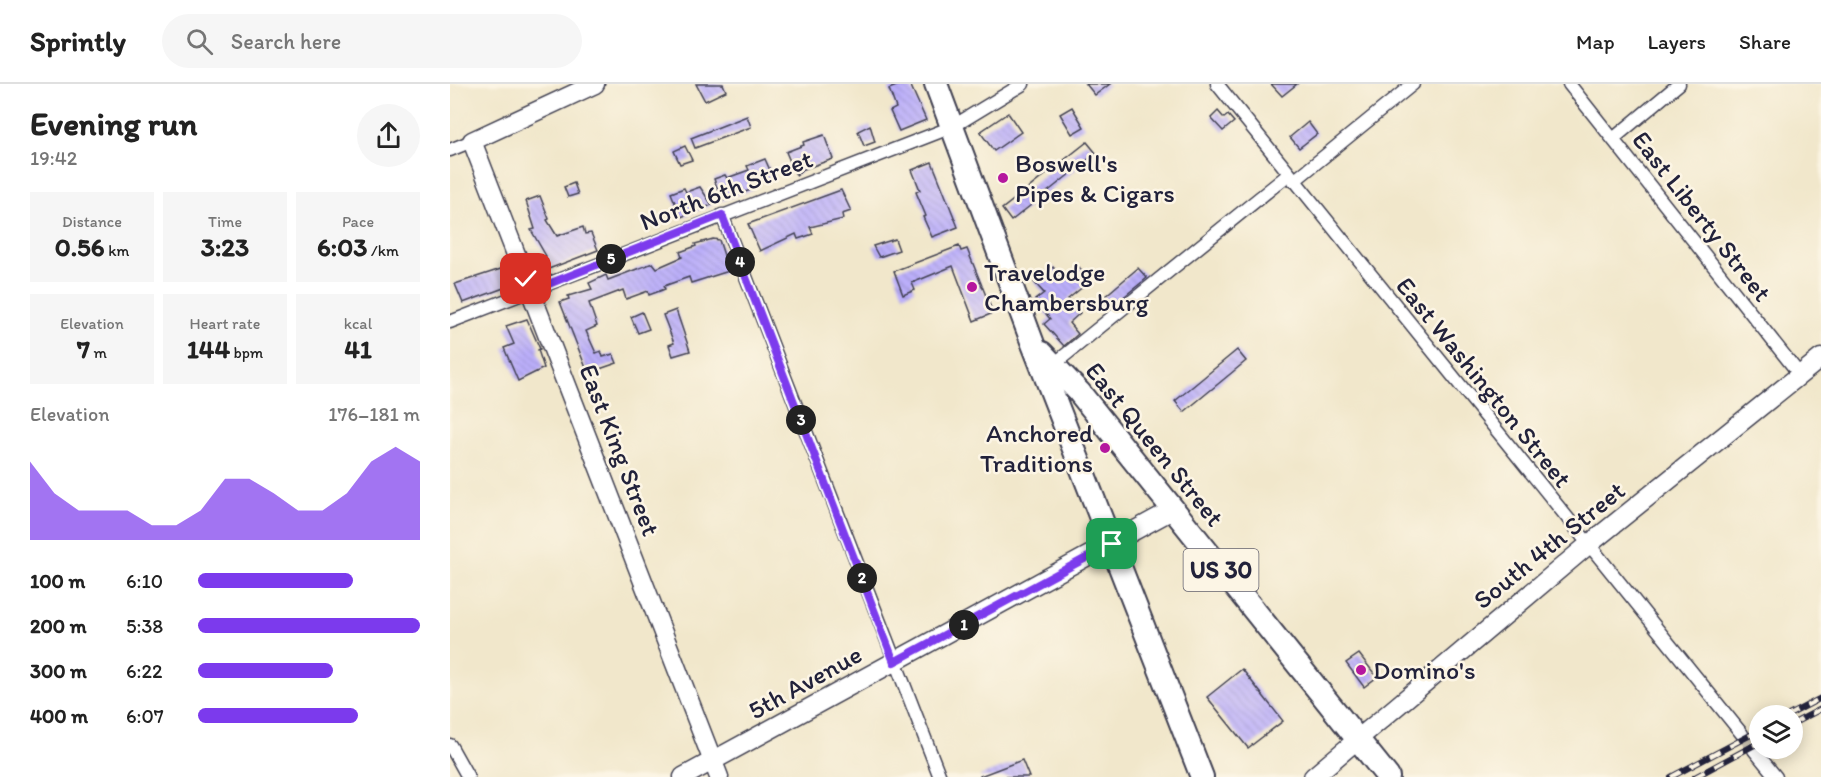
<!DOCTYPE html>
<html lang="en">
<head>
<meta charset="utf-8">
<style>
	body { margin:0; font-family:Itim,sans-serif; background:#f6f6f6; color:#222; height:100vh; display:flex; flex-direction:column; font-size:22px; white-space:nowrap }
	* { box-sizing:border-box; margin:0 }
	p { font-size:20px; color:#767676 }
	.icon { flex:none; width:33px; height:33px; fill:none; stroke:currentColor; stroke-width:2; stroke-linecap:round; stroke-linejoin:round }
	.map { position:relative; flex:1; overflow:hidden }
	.side { display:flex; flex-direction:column; background:#fff; width:450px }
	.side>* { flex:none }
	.buttons { position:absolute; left:1299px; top:621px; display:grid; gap:12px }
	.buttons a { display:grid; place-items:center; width:54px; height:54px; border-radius:50%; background:#fff; box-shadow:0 3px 15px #0003; font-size:30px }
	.pin { position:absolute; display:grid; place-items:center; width:51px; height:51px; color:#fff; margin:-26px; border-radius:12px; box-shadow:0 3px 9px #0006 }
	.km { position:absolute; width:30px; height:30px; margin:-15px; border-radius:50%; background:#222; color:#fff; font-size:16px; line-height:30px; text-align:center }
	.round { display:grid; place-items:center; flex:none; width:63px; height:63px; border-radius:32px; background:#f6f6f6 }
	.head { display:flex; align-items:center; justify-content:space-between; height:102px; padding:0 30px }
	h1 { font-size:33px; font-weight:700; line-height:45px }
	.figures { display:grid; grid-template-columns:repeat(3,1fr); gap:9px; height:102px; padding:6px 30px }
	.figures div { display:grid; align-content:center; border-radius:0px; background:#f6f6f6; text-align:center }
	.figures b { font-size:26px; font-weight:700 }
	.figures small { font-size:16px; font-weight:400 }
	.figures p { font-size:16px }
	.chart { height:168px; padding:12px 30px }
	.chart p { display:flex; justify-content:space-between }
	.chart svg { width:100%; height:108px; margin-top:6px; fill:#7c3aed; opacity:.7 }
	ul { padding:0 30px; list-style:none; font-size:20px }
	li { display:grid; grid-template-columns:96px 72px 1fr; align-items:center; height:45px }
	li i { height:15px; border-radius:8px; background:#7c3aed }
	header { display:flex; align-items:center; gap:36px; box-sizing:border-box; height:84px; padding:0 30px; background:#fff; border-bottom:2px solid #e0e0e0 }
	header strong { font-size:28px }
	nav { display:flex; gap:33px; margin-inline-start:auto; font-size:21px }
	.search { width:420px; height:54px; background:#f6f6f6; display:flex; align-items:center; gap:15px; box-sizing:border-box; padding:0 21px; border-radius:33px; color:#767676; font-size:22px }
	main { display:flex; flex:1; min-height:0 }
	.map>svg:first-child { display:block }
</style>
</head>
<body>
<header>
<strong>Sprintly</strong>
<div class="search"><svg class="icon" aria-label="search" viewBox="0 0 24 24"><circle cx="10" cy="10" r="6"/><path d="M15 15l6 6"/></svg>Search here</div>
<nav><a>Map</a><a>Layers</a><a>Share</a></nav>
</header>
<main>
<section class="side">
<div class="head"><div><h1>Evening run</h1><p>19:42</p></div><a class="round"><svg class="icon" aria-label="share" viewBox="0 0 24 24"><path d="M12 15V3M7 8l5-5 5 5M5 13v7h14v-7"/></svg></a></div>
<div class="figures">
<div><p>Distance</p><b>0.56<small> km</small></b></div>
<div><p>Time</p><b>3:23</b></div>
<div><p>Pace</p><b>6:03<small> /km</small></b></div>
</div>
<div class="figures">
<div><p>Elevation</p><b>7<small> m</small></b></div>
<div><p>Heart rate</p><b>144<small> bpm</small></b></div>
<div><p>kcal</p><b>41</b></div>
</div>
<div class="chart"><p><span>Elevation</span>176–181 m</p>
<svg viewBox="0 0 160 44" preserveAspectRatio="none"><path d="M0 44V12L10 25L20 32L30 32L40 32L50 38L60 38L70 32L80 19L90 19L100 25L110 32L120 32L130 25L140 12L150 6L160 12V44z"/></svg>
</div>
<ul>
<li><b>100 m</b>6:10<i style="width:70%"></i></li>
<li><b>200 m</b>5:38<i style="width:100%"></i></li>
<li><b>300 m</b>6:22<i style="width:61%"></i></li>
<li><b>400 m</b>6:07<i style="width:72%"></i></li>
</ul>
</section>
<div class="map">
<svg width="1371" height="693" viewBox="0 0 1371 693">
	<defs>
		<pattern id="building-back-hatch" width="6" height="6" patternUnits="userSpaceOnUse" patternTransform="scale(1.5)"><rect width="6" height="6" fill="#bbaffa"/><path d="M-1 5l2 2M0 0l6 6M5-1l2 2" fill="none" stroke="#a096d7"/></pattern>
	</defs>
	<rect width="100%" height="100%" fill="#fcf5e5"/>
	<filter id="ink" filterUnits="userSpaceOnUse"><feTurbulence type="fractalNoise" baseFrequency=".0167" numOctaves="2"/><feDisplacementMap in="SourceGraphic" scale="12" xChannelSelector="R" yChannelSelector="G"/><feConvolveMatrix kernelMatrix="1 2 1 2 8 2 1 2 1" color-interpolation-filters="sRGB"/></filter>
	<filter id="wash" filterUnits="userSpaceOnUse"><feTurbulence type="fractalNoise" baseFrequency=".008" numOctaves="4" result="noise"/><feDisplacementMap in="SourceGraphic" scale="24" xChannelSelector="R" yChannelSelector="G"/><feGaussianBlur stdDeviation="1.35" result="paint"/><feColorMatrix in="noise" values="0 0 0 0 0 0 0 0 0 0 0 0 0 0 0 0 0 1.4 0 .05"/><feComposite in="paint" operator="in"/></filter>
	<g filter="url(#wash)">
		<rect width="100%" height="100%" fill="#f1e7cb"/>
		<g id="blocks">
			<g fill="url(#building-back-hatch)">
				<polygon points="246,0 273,0 276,7 255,17"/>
				<polygon points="451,0 460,0 476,36 449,47 440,27 446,24 439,5"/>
				<polygon points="636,0 660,0 645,11"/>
				<polygon points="821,0 847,0 832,12"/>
				<polygon points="622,23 634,43 622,50 610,30"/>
				<polygon points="768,27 774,34 778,31 784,38 773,47 761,34"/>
				<polygon points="558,29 571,48 544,67 530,48"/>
				<polygon points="297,32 301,43 245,64 241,54"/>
				<polygon points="858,38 867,50 849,64 840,53"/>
				<polygon points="420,41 425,58 414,62 408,47"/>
				<polygon points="374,51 383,75 354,85 346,91 336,68 354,61 353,58"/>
				<polygon points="637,58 646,69 561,137 552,125"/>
				<polygon points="235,62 242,76 230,80 224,67"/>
				<polygon points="315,75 323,93 301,101 303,105 272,117 264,95 275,91 277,94 299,86 297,82"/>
				<polygon points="482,78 508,143 482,153 473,133 476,132 466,108 470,106 462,86"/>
				<polygon points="124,99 128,110 118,113 114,103"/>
				<polygon points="250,103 262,121 231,133 221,109 234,104 236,108"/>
				<polygon points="391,106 401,127 392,130 393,135 360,143 363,150 348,155 346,150 310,167 298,140"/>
				<polygon points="90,112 99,135 97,136 107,152 133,143 135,150 141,149 148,166 96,186 92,173 96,172 81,146 85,145 76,117"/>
				<polygon points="263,155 269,156 279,187 241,199 239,193 214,202 215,205 199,211 198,207 176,215 173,206 139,219 147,242 136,247 146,269 151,267 153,273 163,270 167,279 138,289 110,218 119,215 118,212 142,205 139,199 156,191 158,196 203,179 207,184 232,173 230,168 246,162 245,160"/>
				<polygon points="445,155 449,166 429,173 423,162"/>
				<polygon points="509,162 511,167 517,165 543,229 524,237 503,182 462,199 465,206 453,211 444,187"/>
				<polygon points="57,183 62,201 13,219 5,200"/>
				<polygon points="603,183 613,196 629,183 640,197 618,215 630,229 619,239 628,250 614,262 594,240 600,235 585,216 594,209 584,198"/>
				<polygon points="688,184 697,194 655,228 647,219"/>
				<polygon points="226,226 240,267 223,272 219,261 224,259 213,231"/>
				<polygon points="192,228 199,245 188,249 181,233"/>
				<polygon points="77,235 90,265 88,266 94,284 68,297 54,264 64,260 56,242"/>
				<polygon points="787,266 796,277 734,328 725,317"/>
				<polygon points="909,570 927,593 914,603 896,579"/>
				<polygon points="792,585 833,637 798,664 757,613"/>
				<polygon points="572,676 579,693 530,693 530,692"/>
			</g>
		</g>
	</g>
	<g filter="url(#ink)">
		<use href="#blocks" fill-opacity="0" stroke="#414051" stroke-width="1.5"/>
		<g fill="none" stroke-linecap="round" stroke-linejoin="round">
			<polyline stroke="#c8c0ae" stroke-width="12" stroke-dasharray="12 6" stroke-linecap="butt" points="1292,650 1304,666"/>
			<defs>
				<g id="street">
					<polyline points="767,0 1292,650"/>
					<polyline points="1119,0 1350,291"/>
					<polyline points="1163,55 1229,0"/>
					<polyline points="0,66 22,57"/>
					<polyline points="844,97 963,0"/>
					<polyline points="272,131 490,693"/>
					<polyline points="0,238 502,43 573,0"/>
					<polyline points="603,281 839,90"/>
					<polyline points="0,661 18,693"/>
					<polyline points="1304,666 1326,693"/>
				</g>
				<g id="secondary">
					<polyline points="145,0 22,57 269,693"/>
					<polyline points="233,693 722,426"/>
					<polyline points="863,693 1138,461 1371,274"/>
				</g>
				<g id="highway">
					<polyline points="486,0 583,260 752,693"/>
					<polyline points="592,269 629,308 938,693"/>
				</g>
			</defs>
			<use href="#street" stroke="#414051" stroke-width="15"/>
			<use href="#secondary" stroke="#414051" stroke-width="21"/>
			<use href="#highway" stroke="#414051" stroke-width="26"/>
			<use href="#street" stroke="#fff" stroke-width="12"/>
			<use href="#secondary" stroke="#fff" stroke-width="18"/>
			<use href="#highway" stroke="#fff" stroke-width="22"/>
			<defs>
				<g id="rail">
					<polyline points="1337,632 1371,614"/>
					<polyline points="1342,640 1371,625"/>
					<polyline points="1221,693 1310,646"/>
					<polyline points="1245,693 1310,658"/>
				</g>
			</defs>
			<use href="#rail" stroke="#22223b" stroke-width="6"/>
			<use href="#rail" stroke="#fcf5e5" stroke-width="4" stroke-dasharray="11" stroke-linecap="butt"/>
		</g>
	</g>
	<g fill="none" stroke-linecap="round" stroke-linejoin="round" filter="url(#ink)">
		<defs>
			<polyline id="route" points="76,195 81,207 272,131 444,578 662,460"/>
		</defs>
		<use href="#route" stroke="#fff" stroke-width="12"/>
		<use href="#route" stroke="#7c3aed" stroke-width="8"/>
	</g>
	<g fill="#b5179e" stroke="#fcf5e5" stroke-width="2">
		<circle cx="553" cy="94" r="6"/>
		<circle cx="522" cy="203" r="6"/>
		<circle cx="655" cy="364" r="6"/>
		<circle cx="911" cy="586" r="6"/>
	</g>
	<g text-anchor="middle" stroke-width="5" stroke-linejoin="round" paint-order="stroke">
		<rect fill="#fcf5e5" stroke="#63616e" stroke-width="1.5" x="733.5" y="465" width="75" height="42" rx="4.5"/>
		<g font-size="24" font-weight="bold" fill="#22223b">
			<text x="771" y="494">US 30</text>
		</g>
		<g font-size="26" fill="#22223b" stroke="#fcf5e5" text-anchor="start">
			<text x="565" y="88">Boswell's<tspan x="565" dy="30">Pipes &amp; Cigars</tspan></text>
			<text x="534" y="197">Travelodge<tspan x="534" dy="30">Chambersburg</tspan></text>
			<text x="643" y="358" text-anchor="end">Anchored<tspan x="643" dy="30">Traditions</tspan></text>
			<text x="923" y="595">Domino's</text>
		</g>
		<g font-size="26" fill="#22223b" stroke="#fcf5e5">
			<text transform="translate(276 106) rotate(-21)" y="9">North 6th Street</text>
			<text transform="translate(1252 132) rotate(52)" y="9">East Liberty Street</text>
			<text transform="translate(1034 298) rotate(51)" y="9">East Washington Street</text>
			<text transform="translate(705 360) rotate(51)" y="9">East Queen Street</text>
			<text transform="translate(170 366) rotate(69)" y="9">East King Street</text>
			<text transform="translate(1099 461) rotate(-39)" y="9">South 4th Street</text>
			<text transform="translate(355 598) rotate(-29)" y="9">5th Avenue</text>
		</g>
	</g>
</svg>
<div class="buttons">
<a><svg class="icon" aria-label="layers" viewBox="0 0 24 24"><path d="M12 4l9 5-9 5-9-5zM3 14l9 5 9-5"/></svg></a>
</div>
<div class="pin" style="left:662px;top:460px;background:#1e9e55"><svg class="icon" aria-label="arrive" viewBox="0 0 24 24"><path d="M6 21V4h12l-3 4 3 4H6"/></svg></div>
<div class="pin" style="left:76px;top:195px;background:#d93025"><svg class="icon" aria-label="check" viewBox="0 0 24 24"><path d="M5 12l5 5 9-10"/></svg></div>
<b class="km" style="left:514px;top:541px">1</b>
<b class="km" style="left:412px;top:494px">2</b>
<b class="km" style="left:351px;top:336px">3</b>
<b class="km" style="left:290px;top:178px">4</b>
<b class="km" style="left:161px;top:175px">5</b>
</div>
</main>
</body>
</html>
